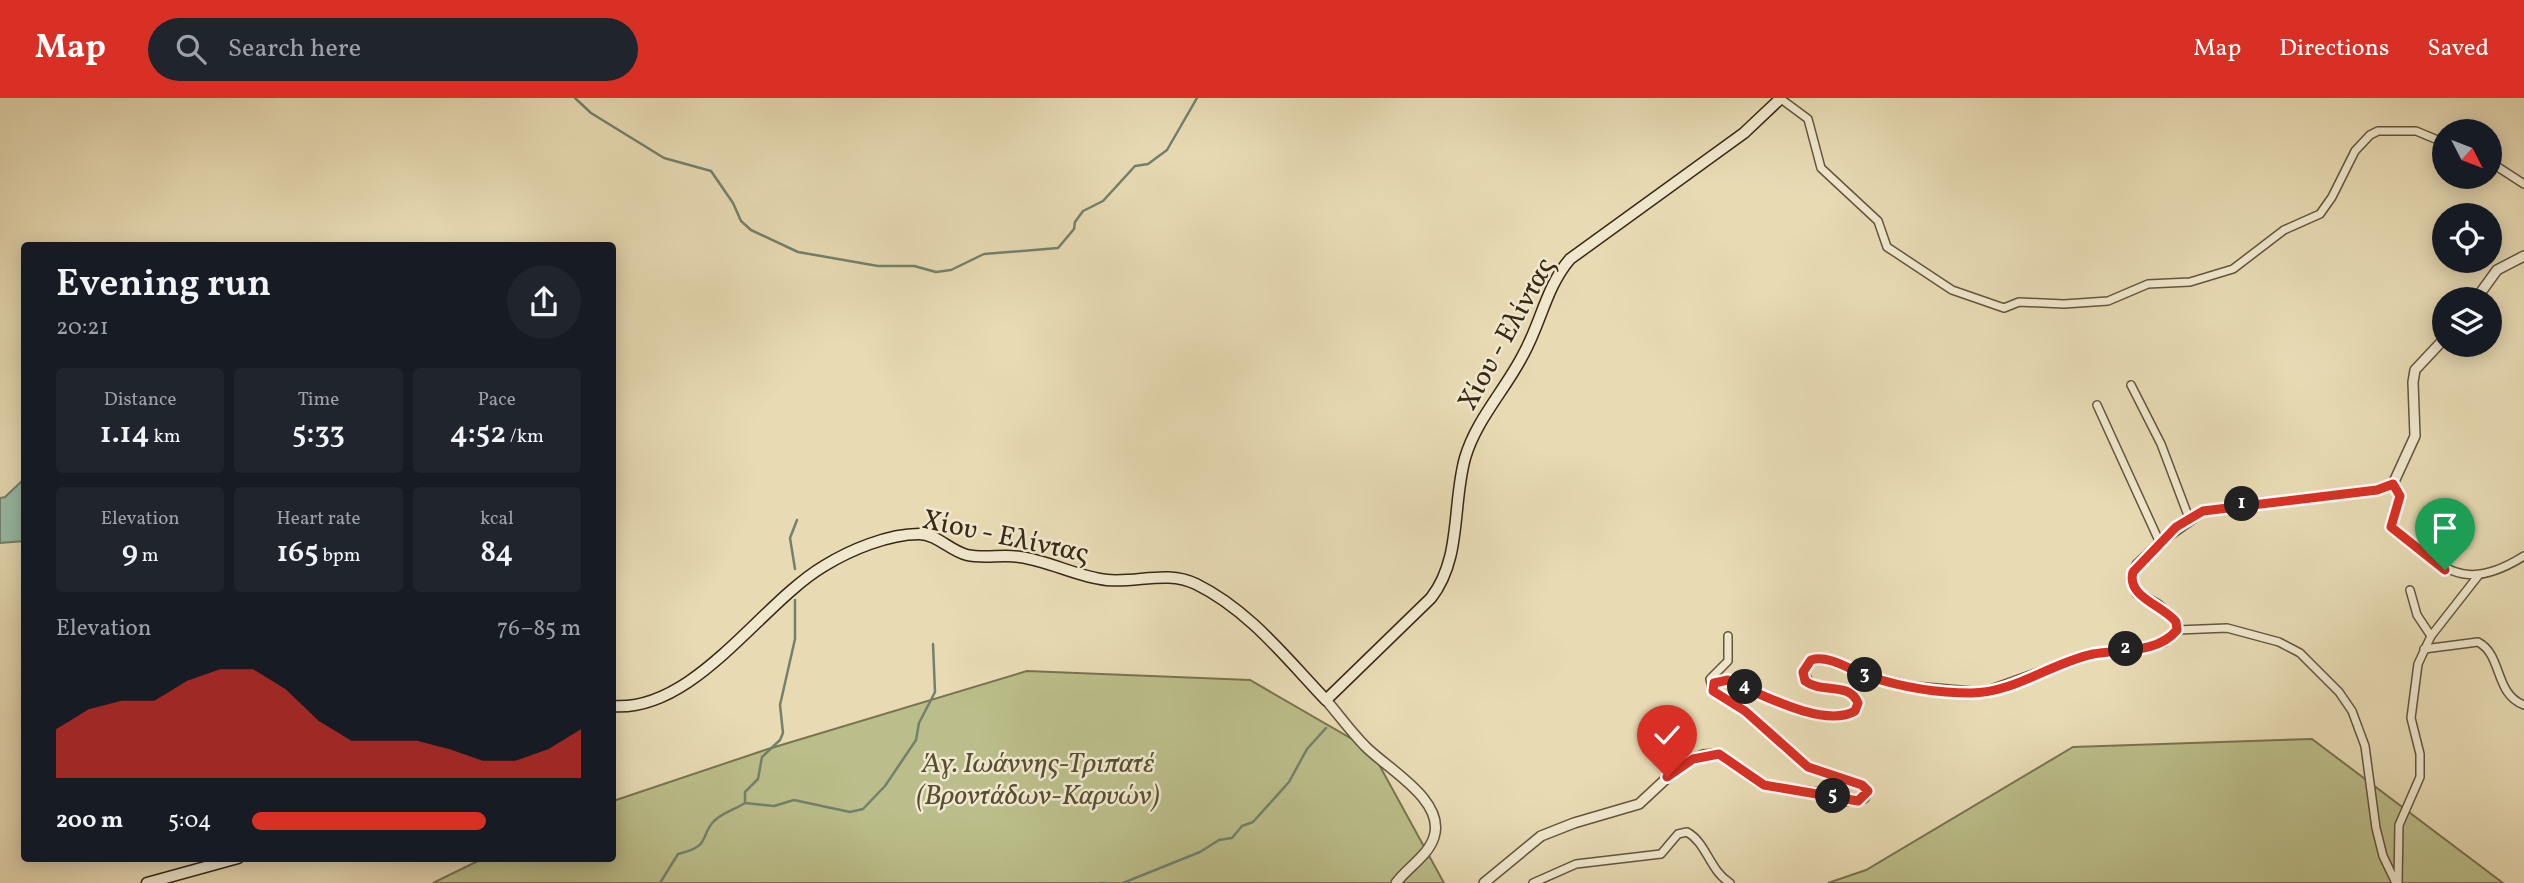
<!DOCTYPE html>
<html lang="en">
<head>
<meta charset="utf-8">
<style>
	body { margin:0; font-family:Vollkorn,serif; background:#20242c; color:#f1f3f6; height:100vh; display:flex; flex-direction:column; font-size:26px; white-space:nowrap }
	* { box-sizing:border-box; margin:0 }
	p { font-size:23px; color:#9ea1a6 }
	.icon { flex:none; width:38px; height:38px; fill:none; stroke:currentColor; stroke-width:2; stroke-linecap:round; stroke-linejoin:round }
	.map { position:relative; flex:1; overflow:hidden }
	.panel { position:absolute; left:21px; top:144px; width:595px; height:620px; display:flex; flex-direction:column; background:#171b24; border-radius:7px; box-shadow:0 4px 18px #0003 }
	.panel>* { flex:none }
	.needle { width:46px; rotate:132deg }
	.tools { position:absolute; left:2432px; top:21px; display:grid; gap:14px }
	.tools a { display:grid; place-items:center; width:70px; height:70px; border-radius:50%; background:#171b24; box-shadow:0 4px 18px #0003; font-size:35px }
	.pin { position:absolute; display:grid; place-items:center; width:60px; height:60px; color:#fff; margin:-72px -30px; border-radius:50% 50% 50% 0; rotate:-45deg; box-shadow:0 0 7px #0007 }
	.pin .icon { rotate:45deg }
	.km { position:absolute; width:35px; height:35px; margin:-18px; border-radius:50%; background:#222; color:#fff; font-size:19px; line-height:35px; text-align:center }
	.round { display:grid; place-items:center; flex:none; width:74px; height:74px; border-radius:37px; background:#20242c }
	.overview { display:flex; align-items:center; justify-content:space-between; height:119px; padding:0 35px }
	h1 { font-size:38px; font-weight:600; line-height:52px }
	.metrics { display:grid; grid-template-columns:repeat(3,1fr); gap:10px; height:119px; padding:7px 35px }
	.metrics div { display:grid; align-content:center; border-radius:7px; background:#20242c; text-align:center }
	.metrics b { font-size:30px; font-weight:600 }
	.metrics small { font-size:19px; font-weight:400 }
	.metrics p { font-size:19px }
	.chart { height:196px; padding:14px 35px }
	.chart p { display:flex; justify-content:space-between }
	.chart svg { width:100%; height:126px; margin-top:7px; fill:#d93025; opacity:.7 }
	ul { padding:0 35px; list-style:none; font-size:23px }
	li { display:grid; grid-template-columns:112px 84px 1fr; align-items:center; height:52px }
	li i { height:18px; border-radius:9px; background:#d93025 }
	header { display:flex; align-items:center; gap:42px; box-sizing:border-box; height:98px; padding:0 35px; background:#d93025; color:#fff }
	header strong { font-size:33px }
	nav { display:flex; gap:38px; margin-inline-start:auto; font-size:24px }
	.search { width:490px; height:63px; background:#20242c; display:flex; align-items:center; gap:18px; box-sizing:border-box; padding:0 24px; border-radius:38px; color:#9ea1a6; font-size:26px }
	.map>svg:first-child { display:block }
</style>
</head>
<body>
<header>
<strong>Map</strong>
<div class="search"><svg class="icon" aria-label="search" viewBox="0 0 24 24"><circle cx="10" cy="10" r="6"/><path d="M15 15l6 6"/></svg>Search here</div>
<nav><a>Map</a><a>Directions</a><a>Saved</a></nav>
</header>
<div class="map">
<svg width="2524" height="785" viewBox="0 0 2524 785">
	<rect width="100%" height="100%" fill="#e8dbb4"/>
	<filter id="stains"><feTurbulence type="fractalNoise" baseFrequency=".00286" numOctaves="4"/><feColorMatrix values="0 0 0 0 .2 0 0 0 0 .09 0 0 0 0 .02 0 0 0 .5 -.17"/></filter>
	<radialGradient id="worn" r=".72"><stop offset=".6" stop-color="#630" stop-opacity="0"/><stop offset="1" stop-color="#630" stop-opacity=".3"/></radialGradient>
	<g fill="#bbbe8a" stroke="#797350" stroke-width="2">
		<polygon points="1027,573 1250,582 1371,652 1444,785 433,785 484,760 612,760 613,703 768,651"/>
		<polygon points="2312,641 2503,785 1828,785 1866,772 2073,649"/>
	</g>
	<polygon fill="#98bca8" stroke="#71816e" stroke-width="2" points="24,381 24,443 0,445 0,400 5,399"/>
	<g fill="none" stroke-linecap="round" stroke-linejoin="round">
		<g stroke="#71816e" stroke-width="2.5">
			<polyline points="575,0 591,15 664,60 711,73 733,105 741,123 751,132 798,154 878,168 914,168 936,174 951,172 984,156 1058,150 1074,131 1075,124 1083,113 1103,103 1135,68 1148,66 1167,52 1197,0"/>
			<polyline points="795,471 790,440 797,422"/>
			<polyline points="745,705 774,708 794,702 850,714 863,711 885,688 916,642 919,625 935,594 933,546"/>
			<path d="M660 785 678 756C712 748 699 739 714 723 722 715 736 711 745 705V694L758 681 762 659 780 642 783 635 780 607 795 541V502"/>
			<polyline points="1100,785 1106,785"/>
			<polyline points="1123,785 1200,754 1219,742 1232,740 1242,728 1253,724 1289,684 1307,651 1326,630"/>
		</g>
		<defs>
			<g id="minor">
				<polyline points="1781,1 1808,21 1821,70 1878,123 1887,149 1952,192 2004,210 2019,204 2064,206 2108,203 2148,186 2190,184 2233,171 2284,132 2320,116 2332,99 2355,53 2370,37 2378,33 2416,33 2445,45"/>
				<polyline points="2490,64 2524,86"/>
				<polyline points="2131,287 2161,346 2189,420"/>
				<polyline points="2097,307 2160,445"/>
				<path d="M2393 386 2400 398 2391 429C2398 437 2408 443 2416 450 2455 483 2481 485 2524 458"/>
				<polyline points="2410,492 2417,517 2431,538"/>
				<polyline points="2177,532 2227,530 2279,544 2300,555 2339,594 2352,613 2365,648 2376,730 2383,758 2396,785"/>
				<path d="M2424 551 2478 544C2503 557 2494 596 2524 607"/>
				<polyline points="1712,590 1710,581 1728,563 1728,538"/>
				<path d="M1533 785 1576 766 1661 756 1678 736 1687 734C1707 745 1709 772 1730 785"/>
				<polyline points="2398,785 2399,727 2420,679 2420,656 2411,620 2418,566 2431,538 2478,478"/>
			</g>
			<g id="tertiary">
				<polyline points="2476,201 2497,172 2524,158"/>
				<path d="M1326 602C1339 617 1351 634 1365 648 1386 670 1446 702 1434 739 1428 758 1408 769 1396 785"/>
				<path d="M1484 785 1541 738 1574 725 1639 706 1683 665 1703 657 1719 656 1758 684 1772 689 1828 696 1848 703 1864 700 1868 693 1862 687 1808 669 1745 613 1712 593 1714 585 1728 582C1758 595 1825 631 1855 613L1858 605C1850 585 1827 593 1810 587L1803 574 1811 562 1824 561 1872 579 1913 589 1983 595 2089 557 2154 548 2164 544 2177 532 2176 524 2158 507 2137 495 2131 480 2137 467 2168 438 2203 413 2377 392 2393 386 2415 338 2413 284 2415 272 2445 240"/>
			</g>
			<g id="secondary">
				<path d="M612 608C694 615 760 506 824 468 850 452 888 436 919 436 937 436 950 453 967 457 984 461 1003 456 1020 459 1050 463 1077 479 1107 482 1138 485 1167 472 1196 486 1249 512 1286 560 1326 602L1431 500C1462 460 1452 407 1465 360 1476 322 1505 292 1523 257 1541 225 1546 189 1570 161L1744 35 1781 0"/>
				<polyline points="147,785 238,760"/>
			</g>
		</defs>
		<use href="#minor" stroke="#63553e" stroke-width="10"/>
		<use href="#tertiary" stroke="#63553e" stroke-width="12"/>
		<use href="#secondary" stroke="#372816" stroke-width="13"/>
		<use href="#minor" stroke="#f0e8ce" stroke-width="7"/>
		<use href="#tertiary" stroke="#f0e8ce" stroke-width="9"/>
		<use href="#secondary" stroke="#f0e8ce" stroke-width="10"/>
	</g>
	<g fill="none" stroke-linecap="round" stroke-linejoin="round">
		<defs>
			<path id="route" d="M1667 679 1693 661 1719 656 1764 687 1858 703 1868 693 1862 687 1808 669 1745 613 1713 593 1714 585 1728 582C1759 595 1824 631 1855 613L1858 605C1849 583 1822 596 1805 583L1803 574 1811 562C1830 556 1853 574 1871 579 1902 589 1939 595 1971 595 2014 595 2051 565 2093 556 2121 551 2157 556 2177 532L2176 524C2163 507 2126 499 2133 474L2176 429 2203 413 2377 392 2393 386 2400 398 2391 429 2445 472"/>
		</defs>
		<use href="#route" stroke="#fff" stroke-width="14"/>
		<use href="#route" stroke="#d93025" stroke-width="9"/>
	</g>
	<g text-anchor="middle" stroke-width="5" stroke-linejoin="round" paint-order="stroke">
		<g font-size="28" fill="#372816" stroke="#f0e8ce">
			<text transform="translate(1505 235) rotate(-61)" y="10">Χίου - Ελίντας</text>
			<text transform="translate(1006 437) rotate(12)" y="10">Χίου - Ελίντας</text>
		</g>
		<g font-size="28" font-style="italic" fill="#584e33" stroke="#f0e8ce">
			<text x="1038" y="674">Άγ. Ιωάννης-Τριπατέ<tspan x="1038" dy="32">(Βροντάδων-Καρυών)</tspan></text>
		</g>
	</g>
	<rect width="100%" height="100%" filter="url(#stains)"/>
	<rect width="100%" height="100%" fill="url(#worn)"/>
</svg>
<div class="tools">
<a><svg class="needle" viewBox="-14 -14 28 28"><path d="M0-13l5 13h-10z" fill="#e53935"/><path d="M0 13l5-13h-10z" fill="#9ea1a6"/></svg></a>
<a><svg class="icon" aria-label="locate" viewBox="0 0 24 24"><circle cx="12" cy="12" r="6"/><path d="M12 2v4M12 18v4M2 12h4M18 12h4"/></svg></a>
<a><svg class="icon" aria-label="layers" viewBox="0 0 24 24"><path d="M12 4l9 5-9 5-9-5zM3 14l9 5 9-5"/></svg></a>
</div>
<div class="pin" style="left:2445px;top:472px;background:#1e9e55"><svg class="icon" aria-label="arrive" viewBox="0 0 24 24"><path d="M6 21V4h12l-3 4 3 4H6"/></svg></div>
<div class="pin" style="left:1667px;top:679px;background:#d93025"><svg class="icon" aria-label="check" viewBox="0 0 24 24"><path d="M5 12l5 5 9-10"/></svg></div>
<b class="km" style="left:2242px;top:406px">1</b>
<b class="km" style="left:2126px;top:551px">2</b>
<b class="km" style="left:1865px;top:577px">3</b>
<b class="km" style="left:1745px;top:589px">4</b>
<b class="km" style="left:1833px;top:698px">5</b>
<section class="panel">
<div class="overview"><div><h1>Evening run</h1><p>20:21</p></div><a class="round"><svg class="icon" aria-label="share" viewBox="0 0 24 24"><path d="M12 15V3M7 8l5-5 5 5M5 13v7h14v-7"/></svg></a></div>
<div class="metrics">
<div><p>Distance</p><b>1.14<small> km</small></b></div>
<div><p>Time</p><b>5:33</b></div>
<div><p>Pace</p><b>4:52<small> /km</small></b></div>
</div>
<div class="metrics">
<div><p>Elevation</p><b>9<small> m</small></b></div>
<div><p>Heart rate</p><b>165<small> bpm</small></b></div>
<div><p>kcal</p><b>84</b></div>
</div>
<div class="chart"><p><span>Elevation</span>76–85 m</p>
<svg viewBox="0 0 160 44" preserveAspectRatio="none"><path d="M0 44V27L10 20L20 17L30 17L40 10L50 6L60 6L70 13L80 24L90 31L100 31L110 31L120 34L130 38L140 38L150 34L160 27V44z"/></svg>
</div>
<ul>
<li><b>200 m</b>5:04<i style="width:71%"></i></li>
</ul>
</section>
</div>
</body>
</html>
